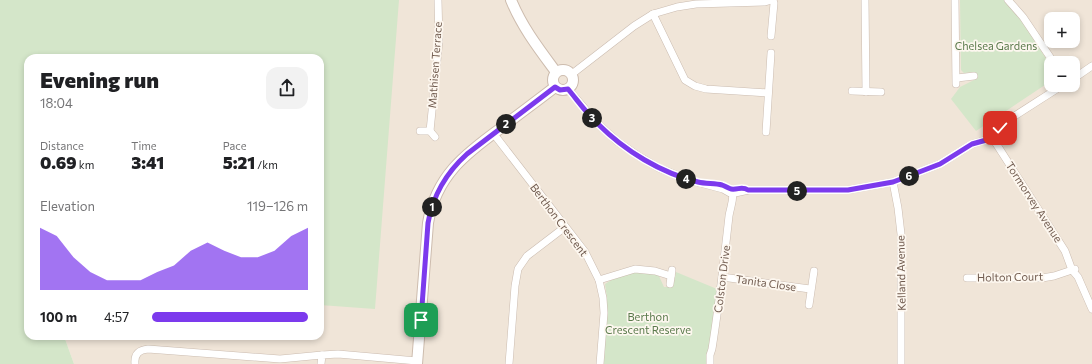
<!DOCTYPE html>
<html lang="en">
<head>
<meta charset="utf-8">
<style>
	body { margin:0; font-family:Commissioner,sans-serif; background:#f2f2f2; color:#202124; height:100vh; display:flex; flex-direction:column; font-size:15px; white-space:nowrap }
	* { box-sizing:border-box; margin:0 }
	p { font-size:13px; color:#757577 }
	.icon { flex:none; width:22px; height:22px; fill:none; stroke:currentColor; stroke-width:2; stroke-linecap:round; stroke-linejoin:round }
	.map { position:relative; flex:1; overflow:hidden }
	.sheet { position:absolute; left:24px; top:54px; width:300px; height:286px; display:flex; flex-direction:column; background:#fff; border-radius:12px; box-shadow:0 2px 6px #0003 }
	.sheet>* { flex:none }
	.controls { position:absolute; left:1044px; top:12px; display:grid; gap:8px }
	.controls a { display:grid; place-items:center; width:36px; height:36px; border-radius:8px; background:#fff; box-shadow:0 2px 6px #0003; font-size:20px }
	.pin { position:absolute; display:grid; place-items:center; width:34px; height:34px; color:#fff; margin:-17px; border-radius:8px; box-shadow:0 2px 6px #0006 }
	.km { position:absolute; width:20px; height:20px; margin:-10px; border-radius:50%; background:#222; color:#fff; font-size:11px; line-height:20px; text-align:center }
	.round { display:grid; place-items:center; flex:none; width:42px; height:42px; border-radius:12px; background:#f2f2f2 }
	.overview { display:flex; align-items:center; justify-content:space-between; height:68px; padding:0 16px }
	h1 { font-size:22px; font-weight:800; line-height:30px }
	.stats { display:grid; grid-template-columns:repeat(3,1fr); gap:6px; height:68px; padding:4px 16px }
	.stats div { display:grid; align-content:center }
	.stats b { font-size:17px; font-weight:800 }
	.stats small { font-size:11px; font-weight:400 }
	.stats p { font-size:11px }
	.chart { height:112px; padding:8px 16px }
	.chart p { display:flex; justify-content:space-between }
	.chart svg { width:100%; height:72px; margin-top:4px; fill:#7c3aed; opacity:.7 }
	ul { padding:0 16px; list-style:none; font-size:13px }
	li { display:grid; grid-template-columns:64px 48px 1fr; align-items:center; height:30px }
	li i { height:10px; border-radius:5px; background:#7c3aed }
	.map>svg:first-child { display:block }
</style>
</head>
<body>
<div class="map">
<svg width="1092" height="364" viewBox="0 0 1092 364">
	<rect width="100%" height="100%" fill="#faf3e9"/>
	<path fill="#f0e5d8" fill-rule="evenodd" d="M398 0H1092V364H74L64 336H320V304ZM1051 19H1073V41H1051ZM1051 63H1073V85H1051Z"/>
	<g fill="#d4e6c9">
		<polygon points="0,0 399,0 375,309 320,305 320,58 28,58 28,336 64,336 74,364 0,364"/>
		<polygon points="960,0 1005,0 1024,24 1051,66 1051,81 976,131 951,99 960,87 978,78 974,72 964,73 961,70"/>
		<polygon points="635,271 658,274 664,287 673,287 676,272 717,289 708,364 604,364 607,298 605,284 613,279"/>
	</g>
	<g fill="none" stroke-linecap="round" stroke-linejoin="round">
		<defs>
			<g id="street">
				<polyline points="865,0 866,92"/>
				<polyline points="955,0 956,84"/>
				<polyline points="1008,0 1023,17 1054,63"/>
				<polyline points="653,14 685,80 695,86 706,89 768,93"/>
				<polyline points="771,36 774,3 773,0"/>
				<polyline points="572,74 634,26 653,14 677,7 696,4 765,2 772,0"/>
				<polyline points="957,78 974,76"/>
				<polyline points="1073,79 1092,66"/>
				<polyline points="568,89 598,124 618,142 640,157 659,168 689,180 723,189 730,193 735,193 749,190 848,190 893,182 940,164 972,144 989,139 995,135 1003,124"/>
				<polyline points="852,91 881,92"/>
				<polyline points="999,126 1063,85"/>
				<polyline points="420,131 430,131 435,137"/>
				<polyline points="430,131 439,41 438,0"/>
				<polyline points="766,132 771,53"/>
				<polyline points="493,133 585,252 599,280 603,298 604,313 600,364"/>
				<polyline points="990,134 1065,251 1072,270 1078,277 1092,309"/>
				<polyline points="893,182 898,208 901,234 901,364"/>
				<polyline points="722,277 810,289"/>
				<polyline points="967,278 1042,278 1054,276 1075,269"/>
				<polyline points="599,280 635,269 655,271 671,276"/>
				<polyline points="670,284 672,270"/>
				<polyline points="809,305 814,271"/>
				<path d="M135 364C134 354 139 350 148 349L280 359 322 355"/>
				<polyline points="321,364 322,355 338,354 417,361"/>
				<polyline points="509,364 515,286 518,269 527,256 565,227"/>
				<path d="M710 364V355L712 349C719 305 724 261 729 216 730 208 735 198 732 189"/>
			</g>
			<g id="secondary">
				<path d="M511 0C522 27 539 49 556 72"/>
				<circle cx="563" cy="80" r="10"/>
				<path d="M417 364 428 223C436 176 465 154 501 128 519 114 537 101 555 87"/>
			</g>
		</defs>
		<use href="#street" stroke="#cbbcb0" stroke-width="8"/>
		<use href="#secondary" stroke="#cdbcae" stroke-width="12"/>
		<use href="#street" stroke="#fff" stroke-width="7"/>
		<use href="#secondary" stroke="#fff" stroke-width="10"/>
	</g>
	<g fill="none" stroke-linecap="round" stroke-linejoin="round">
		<defs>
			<path id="route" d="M421 320 428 223C433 195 447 172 467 154L555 87 560 90 568 89C578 101 587 114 598 124 625 151 661 173 698 182 706 184 715 183 722 185 725 186 728 188 731 189 738 190 742 186 748 190H848L893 182 940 164 972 144 990 139 995 135 1000 128"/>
		</defs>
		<use href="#route" stroke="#fff" stroke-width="8"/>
		<use href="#route" stroke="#7c3aed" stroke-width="5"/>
	</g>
	<g text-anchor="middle" stroke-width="3.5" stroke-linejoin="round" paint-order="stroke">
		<g font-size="11" fill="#5a7a4c" stroke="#fdf7ef">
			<text x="996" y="50">Chelsea Gardens</text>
			<text x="648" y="321">Berthon<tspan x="648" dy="13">Crescent Reserve</tspan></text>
		</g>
		<g font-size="11" fill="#715c50" stroke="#fdf7ef">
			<text transform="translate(435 65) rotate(-86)" y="4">Mathisen Terrace</text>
			<text transform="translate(1034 202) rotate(57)" y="4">Tormorvey Avenue</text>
			<text transform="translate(559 220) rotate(53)" y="4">Berthon Crescent</text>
			<text transform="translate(901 273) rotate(-91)" y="4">Kelland Avenue</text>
			<text transform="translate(1010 277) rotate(-1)" y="4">Holton Court</text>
			<text transform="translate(722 279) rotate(-83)" y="4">Colston Drive</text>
			<text transform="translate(766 283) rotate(8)" y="4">Tanita Close</text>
		</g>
	</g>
</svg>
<div class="controls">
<a>+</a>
<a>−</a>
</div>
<div class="pin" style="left:421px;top:320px;background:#1e9e55"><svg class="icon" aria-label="arrive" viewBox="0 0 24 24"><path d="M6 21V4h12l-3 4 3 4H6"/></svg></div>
<div class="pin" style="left:1000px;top:128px;background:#d93025"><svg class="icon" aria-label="check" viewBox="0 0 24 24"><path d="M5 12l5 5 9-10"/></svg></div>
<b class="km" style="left:432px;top:207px">1</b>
<b class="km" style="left:506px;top:124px">2</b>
<b class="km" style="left:592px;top:118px">3</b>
<b class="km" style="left:686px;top:179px">4</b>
<b class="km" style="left:797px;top:191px">5</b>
<b class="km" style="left:909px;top:176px">6</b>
<section class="sheet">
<div class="overview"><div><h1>Evening run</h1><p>18:04</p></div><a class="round"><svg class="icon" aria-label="share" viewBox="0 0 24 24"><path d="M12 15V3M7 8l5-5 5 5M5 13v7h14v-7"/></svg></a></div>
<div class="stats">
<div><p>Distance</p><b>0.69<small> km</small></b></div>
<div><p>Time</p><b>3:41</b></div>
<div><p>Pace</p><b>5:21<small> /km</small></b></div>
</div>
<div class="chart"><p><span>Elevation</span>119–126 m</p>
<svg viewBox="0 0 160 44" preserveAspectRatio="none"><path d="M0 44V6L10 11L20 24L30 33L40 38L50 38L60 38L70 33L80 29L90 20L100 15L110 20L120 24L130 24L140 20L150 11L160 6V44z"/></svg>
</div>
<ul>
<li><b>100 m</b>4:57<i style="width:100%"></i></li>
</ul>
</section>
</div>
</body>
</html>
